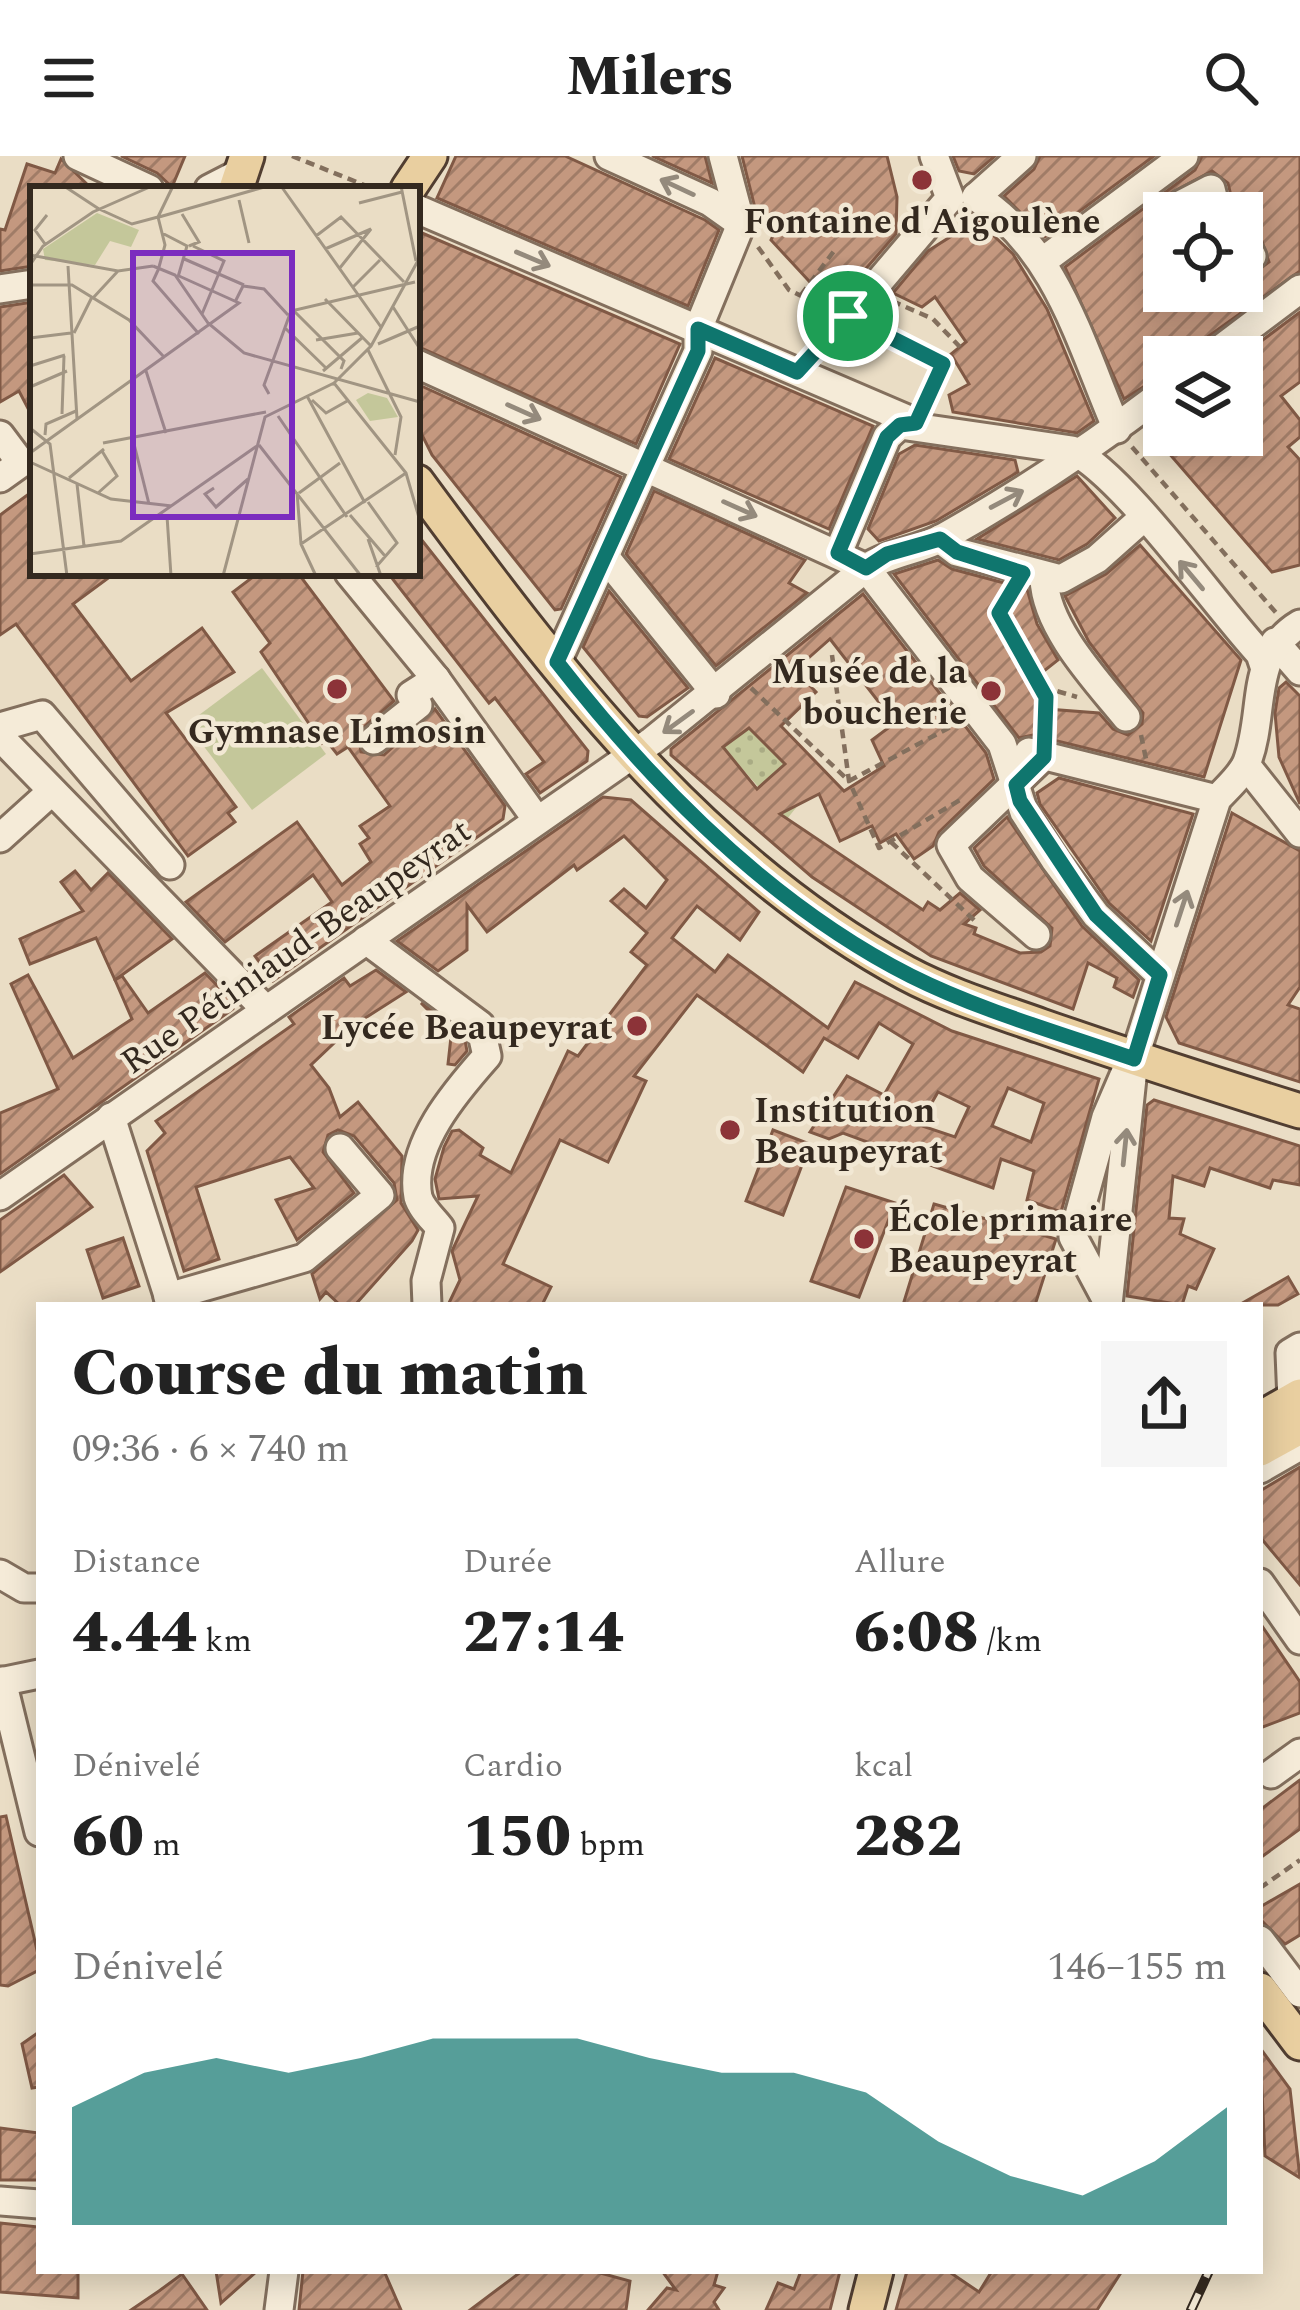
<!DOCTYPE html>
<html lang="fr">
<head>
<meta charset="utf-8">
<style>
	body { margin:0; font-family:Spectral,serif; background:#f6f6f6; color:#222; height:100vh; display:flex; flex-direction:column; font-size:45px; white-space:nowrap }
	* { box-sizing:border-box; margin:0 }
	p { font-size:39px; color:#767676 }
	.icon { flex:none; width:66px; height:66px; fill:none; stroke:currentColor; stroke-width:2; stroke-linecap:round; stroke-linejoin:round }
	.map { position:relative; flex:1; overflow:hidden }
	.drawer { position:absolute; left:36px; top:1146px; width:1227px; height:972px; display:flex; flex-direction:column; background:#fff; border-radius:0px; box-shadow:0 6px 30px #0003 }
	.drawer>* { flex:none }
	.buttons { position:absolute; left:1143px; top:36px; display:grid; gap:24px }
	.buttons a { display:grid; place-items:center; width:120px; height:120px; border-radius:0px; background:#fff; box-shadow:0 6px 30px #0003; font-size:60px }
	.pin { position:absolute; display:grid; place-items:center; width:102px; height:102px; color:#fff; margin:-51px; border:6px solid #fff; border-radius:50%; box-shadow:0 3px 12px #0007 }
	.round { display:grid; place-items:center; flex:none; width:126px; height:126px; border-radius:0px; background:#f6f6f6 }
	.headline { display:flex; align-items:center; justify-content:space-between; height:204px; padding:0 36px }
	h1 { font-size:66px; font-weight:800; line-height:90px }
	.figures { display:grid; grid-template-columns:repeat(3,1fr); gap:18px; height:204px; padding:12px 36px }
	.figures div { display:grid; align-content:center }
	.figures b { font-size:60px; font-weight:800 }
	.figures small { font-size:33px; font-weight:400 }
	.figures p { font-size:33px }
	.chart { height:336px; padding:24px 36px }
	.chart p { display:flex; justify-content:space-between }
	.chart svg { width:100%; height:216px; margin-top:12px; fill:#0f766e; opacity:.7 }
	header { display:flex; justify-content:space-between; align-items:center; height:156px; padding:0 36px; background:#fff; font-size:54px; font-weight:800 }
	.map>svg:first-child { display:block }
</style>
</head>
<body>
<header><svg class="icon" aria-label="menu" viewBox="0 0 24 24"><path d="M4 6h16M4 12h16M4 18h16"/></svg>Milers<svg class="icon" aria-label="search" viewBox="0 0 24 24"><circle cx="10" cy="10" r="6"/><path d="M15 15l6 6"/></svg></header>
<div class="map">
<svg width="1300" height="2154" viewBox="0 0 1300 2154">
	<defs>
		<pattern id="grass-dots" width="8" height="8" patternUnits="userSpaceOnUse" patternTransform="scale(3)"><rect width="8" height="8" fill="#c4c79a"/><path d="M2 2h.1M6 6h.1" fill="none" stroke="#a9ab84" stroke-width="1.8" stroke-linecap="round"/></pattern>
		<pattern id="building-hatch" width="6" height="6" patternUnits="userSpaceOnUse" patternTransform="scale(3)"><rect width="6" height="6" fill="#c4987f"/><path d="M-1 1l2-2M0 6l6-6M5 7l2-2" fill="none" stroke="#a07c67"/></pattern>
	</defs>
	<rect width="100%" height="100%" fill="#eaddc5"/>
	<polygon fill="url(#grass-dots)" points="759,562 756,579 785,608 770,622 799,648 787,663 723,591"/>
	<polygon fill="#c4c79a" points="262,512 326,598 252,654 187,568"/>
	<g fill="url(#building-hatch)" stroke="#805945" stroke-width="3" fill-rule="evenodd">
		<polygon points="121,0 185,0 172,31 157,17"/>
		<polygon points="456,0 565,0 705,64 719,74 688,150 437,42"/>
		<polygon points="652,0 705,0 712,27"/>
		<polygon points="742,0 887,0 897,41 896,78 863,116 860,132 848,138 821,138 771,84 779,67 756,56"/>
		<polygon points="953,0 995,0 974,18 959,15"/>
		<polygon points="1040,0 1154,0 1045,81 1004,40 1034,13"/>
		<path d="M1202 0H1300V115L1199 187 1192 201H1164V218L1124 243 1065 111 1195 14ZM1212 15 1228 27 1235 57H1242V65L1258 74 1269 106 1242 126V135H1164L1166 40Z"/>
		<polygon points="61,3 92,33 33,33 33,110 0,115 0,73 5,74 27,8 55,17"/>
		<polygon points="977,64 1013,98 1047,153 1094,265 1077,277 953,256 949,239 969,228 951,198 966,186 935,141 922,151 893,137 928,95"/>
		<polygon points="422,77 680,188 636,288 417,190 417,89"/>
		<polygon points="33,146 33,262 19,235 0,246 0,151"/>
		<polygon points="1300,156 1300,226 1281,240 1300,264 1300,281 1288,291 1300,304 1300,409 1272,416 1147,272 1164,258 1164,279 1242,279 1240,201"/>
		<polygon points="715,202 873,270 829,373 669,303"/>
		<polygon points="417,228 621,321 561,453 555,454 432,299 417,269"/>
		<polygon points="915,289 1015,304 1018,316 936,365 879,385 868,373 899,298"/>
		<polygon points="1077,320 1115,362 1087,388 1059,404 977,383"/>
		<polygon points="33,335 33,417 115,417 73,448 131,525 202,472 234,516 166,557 236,651 228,657 235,666 188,700 16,468 0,479 0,359"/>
		<polygon points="654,335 805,404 789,427 807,437 716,510 626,398"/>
		<polygon points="417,378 588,595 587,605 540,637 526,618 544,606 495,542 489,547 388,417 417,417"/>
		<polygon points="1140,389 1241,504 1204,621 1033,579 1019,582 894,418 938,404 952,413 1027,433 1037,468 1058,504 1035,522 1050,551 1047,553 1099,557 1113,573 1128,579 1142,568 1143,557 1089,486 1065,440 1106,418"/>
		<polygon points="258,417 298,417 394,545 358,576 361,596 384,599 435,553 505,650 503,663 273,825 255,800 332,746 313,719 225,786 186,746 297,666 342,729 371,706 360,688 369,682 360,670 390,650 348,591 337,598 326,584 322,587 261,496 270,487 233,436"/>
		<polygon points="609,435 688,532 647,561 639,560 583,491"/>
		<path d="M863 438 986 597 994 623 939 676 933 690 914 703 896 678 880 687 872 670 840 685 819 638 780 658 923 754 928 746 940 754 960 737 980 754 964 768 976 772 974 778 1020 797 1041 796 1050 790 1052 772 984 710 974 692 1007 661 1082 770 1139 824 1133 841 1114 831 1117 822 1088 807 1073 853 931 800 812 721 671 599V593ZM830 483 895 567 872 584 884 610 844 635 781 570 816 536 795 514ZM749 572 785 608 757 633 723 591Z"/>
		<polygon points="1286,526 1300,540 1300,648 1279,601 1275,557 1279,532"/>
		<polygon points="1059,622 1193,658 1151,785 1109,747 1040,648 1037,637"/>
		<path d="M603 641 631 644 759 756 740 784 697 750 672 782 715 816 728 799 828 872 855 826 952 875 1099 923 1061 1056 1027 1044 1034 1015 1001 1003 993 1032 843 977 829 983 810 976 847 920 884 939 913 888 879 867 858 902 824 882 803 916 697 839 634 920 646 925 608 1006 560 984 503 1108 551 1131 542 1149H448L460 1124 452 1095 478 1040 439 1043 435 1023 444 991 452 975 459 974 483 992 480 999 511 1017 568 895 578 900 647 809 631 796 647 777 611 745 624 733 646 752 667 724 624 680 577 714 574 709 487 776 467 749V794L438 815 397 785ZM1008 932 1044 947 1031 986 992 970ZM938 936 969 951 955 981 919 969Z"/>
		<polygon points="1232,657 1300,695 1300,831 1288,849 1300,853 1300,926 1179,887 1166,861"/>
		<polygon points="75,715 91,734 108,717 172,783 115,824 96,782 30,808 20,783 83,755 61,726"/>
		<polygon points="376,814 406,836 351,871 311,909 329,932 340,961 358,946 402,1000 401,1047 418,1074 412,1085 355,1149 340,1149 326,1136 320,1143 312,1118 397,1044 394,1027 354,980 338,974 328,979 323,996 354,1037 297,1084 276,1044 314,1032 290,1001 196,1031 219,1103 184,1115 147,995 165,977 156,965 294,868 289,861 344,822 350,830"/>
		<polygon points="205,817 234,847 233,853 0,1018 0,957 58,933 11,828 28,819 73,902 132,863 115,824 122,820 148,857"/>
		<polygon points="421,847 464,879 467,895 455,909 448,908 451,881 434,881 445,871"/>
		<polygon points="1154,944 1300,990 1300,1029 1273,1024 1270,1032 1210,1012 1204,1030 1173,1020 1169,1062 1184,1063 1180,1078 1214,1093 1196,1133 1188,1130 1182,1149 1127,1140 1147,949"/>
		<polygon points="773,974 810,988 783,1059 746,1045"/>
		<polygon points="64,1019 92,1051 0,1116 0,1064"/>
		<polygon points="846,1031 895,1047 859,1141 811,1125"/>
		<polygon points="934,1048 1056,1083 1035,1149 903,1149"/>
		<polygon points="123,1082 139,1130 103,1142 87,1094"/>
		<polygon points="1288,1121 1298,1138 1278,1149 1239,1149"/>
		<polygon points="1300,1311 1300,1429 1260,1381 1260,1335"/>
		<polygon points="1260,1467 1300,1526 1300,1557 1260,1572"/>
		<polygon points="1300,1624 1300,1673 1260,1702 1260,1654"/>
		<polygon points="6,1660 39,1803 39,1814 8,1830 0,1829 0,1661"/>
		<polygon points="1300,1728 1300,1779 1285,1788 1260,1763 1260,1751"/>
		<polygon points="39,1876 39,1931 32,1932 22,1888"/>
		<polygon points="1260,1892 1290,1933 1300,2022 1265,2000"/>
		<polygon points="0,1972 39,1977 39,2024 0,2024"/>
		<polygon points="0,2067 39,2071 39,2115 78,2115 78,2142 0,2136"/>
		<polygon points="216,2115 257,2115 221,2147"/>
		<polygon points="303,2115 384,2115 401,2154 299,2154"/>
		<polygon points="522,2115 593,2115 630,2125 626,2154 470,2154"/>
		<polygon points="662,2115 718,2115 714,2129 724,2132 714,2146 719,2154 648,2154 667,2132 676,2134"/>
		<polygon points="801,2115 840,2115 830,2154 766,2154 778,2127 794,2133"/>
		<polygon points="907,2115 948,2115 979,2136 992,2115 1122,2115 1097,2154 896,2154"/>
		<polygon points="182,2118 207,2154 131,2154 159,2135"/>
	</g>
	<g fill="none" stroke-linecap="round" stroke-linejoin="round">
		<defs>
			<g id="minor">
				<polyline points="78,0 149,33"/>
				<polyline points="609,0 710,46 741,68"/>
				<polyline points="723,0 741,68"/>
				<polyline points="209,33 242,16"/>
				<path d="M976 41C1057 92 1081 190 1117 273"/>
				<polyline points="976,41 1022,0"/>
				<polyline points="417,53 916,267"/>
				<polyline points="1189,57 1182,48 1211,33 1217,57"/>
				<polyline points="1242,83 1252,100 1242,108"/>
				<polyline points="1043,105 1184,0"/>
				<polyline points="877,128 950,42 934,0"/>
				<polyline points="0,133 33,128"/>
				<polyline points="1210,201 1300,133"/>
				<polyline points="417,208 866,412 1002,588 1024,656 1055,704 1096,759 1160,819"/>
				<polyline points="0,279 21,307 0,322"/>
				<polyline points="940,383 957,396 1061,423 1097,403 1143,362"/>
				<path d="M838 397 887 281 900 269 1072 294C1125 321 1214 448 1260 498L1264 510"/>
				<polyline points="606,402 716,538"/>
				<polyline points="349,417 436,523 537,664"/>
				<path d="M1044 423C1046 472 1096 524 1126 561"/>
				<polyline points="1275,486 1300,515"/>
				<polyline points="557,506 698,195 698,173 741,68"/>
				<polyline points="0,571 42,559 170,709"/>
				<polyline points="0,581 266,854"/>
				<polyline points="374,584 418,549 411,539 436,523"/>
				<polyline points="1029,596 1217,643"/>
				<polyline points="1246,609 1300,677"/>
				<polyline points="0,682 52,635"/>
				<polyline points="1036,779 970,722 951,689 1044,600"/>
				<path d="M366 784 480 869 487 900C456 935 408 990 418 1041 421 1052 433 1063 440 1072L426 1125 427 1149"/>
				<polyline points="111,961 171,1149"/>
				<path d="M0 1040 652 585 866 412C890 396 919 395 944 381 1022 337 1093 290 1164 236"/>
				<polyline points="168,1141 304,1102 380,1039 340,992"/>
				<polyline points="1106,1143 1073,1081 1106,961 1125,917"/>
				<path d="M1108 1149 1134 903 1217 643C1227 632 1242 619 1247 606 1266 556 1248 499 1300 468"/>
				<polyline points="1292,1245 1290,1197 1300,1191"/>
				<polyline points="1260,1313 1300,1290"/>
				<polyline points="0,1418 24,1432 39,1432"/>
				<polyline points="1260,1427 1300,1484"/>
				<polyline points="2,1525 39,1676"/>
				<polyline points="0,1526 39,1518"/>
				<polyline points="1271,1618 1300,1597"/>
				<polyline points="1260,1784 1300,1837"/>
				<polyline points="0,2045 39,2048"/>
				<polyline points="279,2154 284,2115"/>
			</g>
			<g id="major">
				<polyline points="236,33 247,0"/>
				<polyline points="408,33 430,0"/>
				<path d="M417 326C554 512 699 705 906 817 949 840 996 854 1041 870 1127 900 1213 928 1300 955"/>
				<polyline points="1260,1263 1300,1240"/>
				<polyline points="1260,1293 1300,1271"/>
				<polyline points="1260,1834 1300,1887"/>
				<polyline points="866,2154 876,2115"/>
			</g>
		</defs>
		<use href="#minor" stroke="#836f5d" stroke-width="33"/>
		<use href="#major" stroke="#513e31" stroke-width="39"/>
		<g stroke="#836f5d" stroke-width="4.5" stroke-dasharray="9 6" stroke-linecap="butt">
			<polyline points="292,0 374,33"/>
			<polyline points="758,91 789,134 943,209 926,246"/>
			<polyline points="801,139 834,95"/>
			<polyline points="892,145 933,163 960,191"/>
			<polyline points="812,199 861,146"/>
			<polyline points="1132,291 1278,459"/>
			<polyline points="1014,432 999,457 1043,531 1045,578"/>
			<polyline points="832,499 849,625 879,692 960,644"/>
			<polyline points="1043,531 1077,541"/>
			<polyline points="751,532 849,625 958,567"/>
			<polyline points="1141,579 1146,603"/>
			<polyline points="891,686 975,765 978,762"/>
			<polyline points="1260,1732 1300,1704"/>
		</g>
		<use href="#minor" stroke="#f5ebd8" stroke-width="27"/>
		<use href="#major" stroke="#e9cfa0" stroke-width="33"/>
		<defs>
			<polyline id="rail" points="1191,2154 1209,2115"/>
		</defs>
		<use href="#rail" stroke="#34291f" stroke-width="10"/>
		<use href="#rail" stroke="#f2e8d4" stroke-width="6" stroke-dasharray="18" stroke-linecap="butt"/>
	</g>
	<defs><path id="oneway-shaft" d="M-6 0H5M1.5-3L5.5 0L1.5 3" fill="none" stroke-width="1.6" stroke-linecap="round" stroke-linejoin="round" transform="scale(3)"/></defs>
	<g stroke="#948a7c">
		<use href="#oneway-shaft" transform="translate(677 31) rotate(-155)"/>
		<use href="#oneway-shaft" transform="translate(533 103) rotate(23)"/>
		<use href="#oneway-shaft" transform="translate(524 256) rotate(24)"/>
		<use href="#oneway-shaft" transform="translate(1007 343) rotate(-28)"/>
		<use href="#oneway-shaft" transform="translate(740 353) rotate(24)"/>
		<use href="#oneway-shaft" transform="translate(1191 419) rotate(-130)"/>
		<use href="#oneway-shaft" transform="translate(678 566) rotate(144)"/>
		<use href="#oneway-shaft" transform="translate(1182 752) rotate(-72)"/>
		<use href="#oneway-shaft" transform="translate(1125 991) rotate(-84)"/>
	</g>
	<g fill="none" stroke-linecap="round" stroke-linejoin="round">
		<defs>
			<path id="route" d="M848 160 943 208 916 267 900 269 887 281 838 397 866 412 887 398 940 383 957 396 1023 417 999 457 1046 541 1044 601 1016 629 1020 645 1096 759 1160 819 1134 903C1060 877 981 855 911 820 771 749 652 628 557 506L698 195V173L797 216Z"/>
		</defs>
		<use href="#route" stroke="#fff" stroke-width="24"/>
		<use href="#route" stroke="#0f766e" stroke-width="15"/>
	</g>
	<g fill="#8c3338" stroke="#f2e8d4" stroke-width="4.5">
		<circle cx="922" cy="24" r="12"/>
		<circle cx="337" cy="533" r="12"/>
		<circle cx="991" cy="535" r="12"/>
		<circle cx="637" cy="870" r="12"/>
		<circle cx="730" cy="974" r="12"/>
		<circle cx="864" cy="1083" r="12"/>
	</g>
	<g text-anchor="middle" stroke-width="9" stroke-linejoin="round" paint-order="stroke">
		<g font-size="36" font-weight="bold" fill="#34291f" stroke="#f2e8d4">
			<text x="922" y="77">Fontaine d'Aigoulène</text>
			<text x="967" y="527" text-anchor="end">Musée de la<tspan x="967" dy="41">boucherie</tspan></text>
			<text x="337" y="587">Gymnase Limosin</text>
			<text x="613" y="883" text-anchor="end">Lycée Beaupeyrat</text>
			<text x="754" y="966" text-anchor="start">Institution<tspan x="754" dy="41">Beaupeyrat</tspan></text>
			<text x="888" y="1075" text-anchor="start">École primaire<tspan x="888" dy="41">Beaupeyrat</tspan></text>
		</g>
		<g font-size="36" fill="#34291f" stroke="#f2e8d4">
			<text transform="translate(295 789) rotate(-35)" y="13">Rue Pétiniaud-Beaupeyrat</text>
		</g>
	</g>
	<g transform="translate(30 30)">
		<rect width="390" height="390" fill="#eaddc5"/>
		<path d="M67 27 109 44 101 61 80 55 65 79 15 74 13 63ZM338 207 357 212 368 231 340 235 326 214Z" fill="#c4c79a"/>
		<path fill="none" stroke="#a19583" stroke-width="3" d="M34 0 69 23M251 0 351 141M371 0 386 75M209 14 219 57M329 17 372 6M69 23 102 38 128 31M152 28 169 56 159 60M129 31 238 0M132 47 157 60 148 91M286 50 311 31 374 96M15 58 5 44 17 29M163 60 194 75 172 128M295 63 341 43 309 83M0 69 88 85 123 80M152 72 214 99M0 79 13 60 63 26 122 0M38 80 47 233M123 80 145 89 178 137 214 167 390 216M129 81 135 59 128 31 143 0M129 82 123 95 169 148M0 99H42L99 134 135 172M322 102 350 74M63 112 88 85M295 113 341 160M205 116 213 100 234 103 258 129M363 121 390 163M264 125 314 175 311 183M255 142 296 182M44 147 62 111M0 152 41 147M286 154 328 147M348 158 390 140M338 164 371 231 365 269M0 180 35 169M116 185 136 247M293 185 333 151M304 197 376 287 390 335M302 199 341 160 390 71M0 201 37 185M239 208 234 199 261 125 385 96M277 210 335 317M282 214 296 227 319 214M32 228 34 170M248 230 317 331M0 242 20 258 37 390M15 249 16 238 46 225M103 254 119 318M73 257 236 226M229 259 331 390M0 267 209 117 149 90M0 276 81 313 142 320M39 292 74 263M47 298 54 360M184 302 175 308 186 321 218 293M267 306 271 358 286 390M68 307 87 290 72 265M269 307 310 277M338 316 367 357 346 381M320 329 355 370M137 330 141 390M338 353 351 390M271 358 376 287M0 368 91 355 227 260M193 390 235 231 304 197"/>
		<path fill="#7b2cbf" fill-opacity="0.15" stroke="#7b2cbf" stroke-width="6" d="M103 67H262V331H103Z"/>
		<rect width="390" height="390" fill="none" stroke="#34291f" stroke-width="6"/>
	</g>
</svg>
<div class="buttons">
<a><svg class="icon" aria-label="locate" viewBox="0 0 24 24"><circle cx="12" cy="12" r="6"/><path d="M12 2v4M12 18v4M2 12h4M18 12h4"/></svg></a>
<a><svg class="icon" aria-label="layers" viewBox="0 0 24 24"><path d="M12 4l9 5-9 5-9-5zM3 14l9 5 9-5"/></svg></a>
</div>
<div class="pin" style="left:848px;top:160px;background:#1e9e55"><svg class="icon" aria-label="arrive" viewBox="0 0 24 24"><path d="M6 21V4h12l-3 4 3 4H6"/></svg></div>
<section class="drawer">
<div class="headline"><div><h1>Course du matin</h1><p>09:36 · 6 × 740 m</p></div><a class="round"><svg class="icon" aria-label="share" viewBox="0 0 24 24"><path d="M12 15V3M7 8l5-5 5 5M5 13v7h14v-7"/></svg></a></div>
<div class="figures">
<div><p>Distance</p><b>4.44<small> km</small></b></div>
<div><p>Durée</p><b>27:14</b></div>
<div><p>Allure</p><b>6:08<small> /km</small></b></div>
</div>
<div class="figures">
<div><p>Dénivelé</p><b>60<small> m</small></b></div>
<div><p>Cardio</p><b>150<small> bpm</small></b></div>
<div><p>kcal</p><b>282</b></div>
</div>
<div class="chart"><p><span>Dénivelé</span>146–155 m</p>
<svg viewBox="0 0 160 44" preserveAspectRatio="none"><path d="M0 44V20L10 13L20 10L30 13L40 10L50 6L60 6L70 6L80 10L90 13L100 13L110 17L120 27L130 34L140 38L150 31L160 20V44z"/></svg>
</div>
</section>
</div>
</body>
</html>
